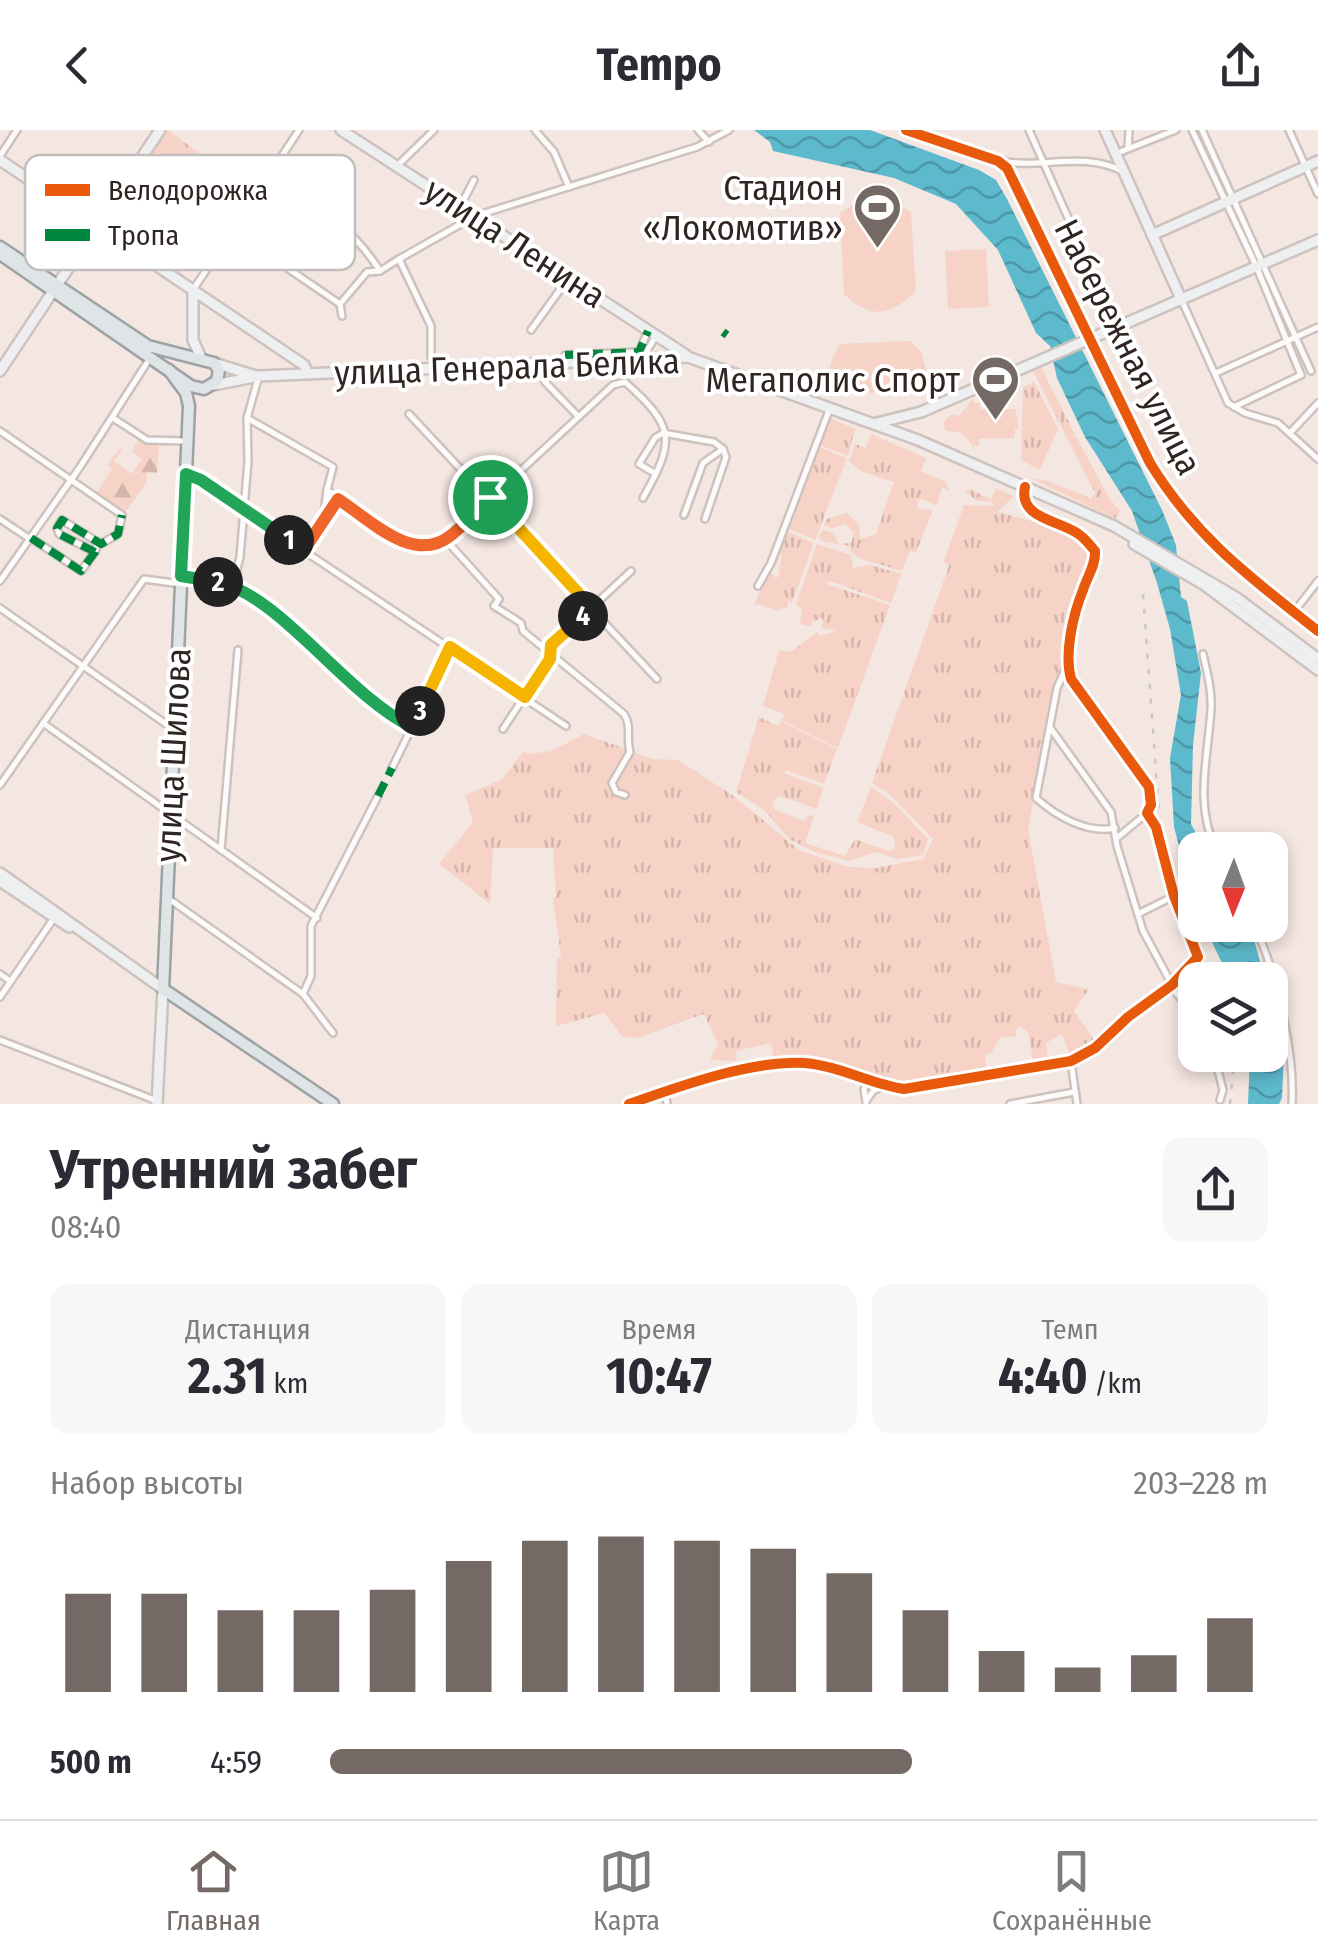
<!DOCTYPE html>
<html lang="ru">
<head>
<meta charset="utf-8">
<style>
	body { margin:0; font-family:"Fira Sans Condensed",sans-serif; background:#f7f7f7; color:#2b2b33; height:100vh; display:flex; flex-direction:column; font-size:38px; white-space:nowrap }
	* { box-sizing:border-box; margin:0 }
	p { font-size:32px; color:#7c7c81 }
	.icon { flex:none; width:55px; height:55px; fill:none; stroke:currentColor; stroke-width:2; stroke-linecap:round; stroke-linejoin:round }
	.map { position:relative; height:974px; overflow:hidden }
	.sheet { display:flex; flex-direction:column; background:#fff; flex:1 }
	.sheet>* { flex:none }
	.needle { width:65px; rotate:181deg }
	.buttons { position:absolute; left:1178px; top:702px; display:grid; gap:20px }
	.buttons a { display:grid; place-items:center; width:110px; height:110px; border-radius:20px; background:#fff; box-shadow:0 5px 15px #0003; font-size:50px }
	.pin { position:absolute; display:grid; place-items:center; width:85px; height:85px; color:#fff; margin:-42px; border:5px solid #fff; border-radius:50%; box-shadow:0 2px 10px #0007 }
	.km { position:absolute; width:50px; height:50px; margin:-25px; border-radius:50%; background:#222; color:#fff; font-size:28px; line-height:50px; text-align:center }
	.round { display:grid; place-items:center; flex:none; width:105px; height:105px; border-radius:20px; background:#f7f7f7 }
	.headline { display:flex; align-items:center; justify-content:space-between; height:170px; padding:0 50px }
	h1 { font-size:55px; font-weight:700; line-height:75px }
	.stats { display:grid; grid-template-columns:repeat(3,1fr); gap:15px; height:170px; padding:10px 50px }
	.stats div { display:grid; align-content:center; border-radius:20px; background:#f7f7f7; text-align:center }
	.stats b { font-size:50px; font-weight:700 }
	.stats small { font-size:28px; font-weight:400 }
	.stats p { font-size:28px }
	.chart { height:280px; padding:20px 50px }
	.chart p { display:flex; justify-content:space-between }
	.chart svg { width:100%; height:180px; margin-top:10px; stroke:#746965; stroke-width:6 }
	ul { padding:0 50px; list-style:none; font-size:32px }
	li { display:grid; grid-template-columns:160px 120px 1fr; align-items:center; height:75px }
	li i { height:25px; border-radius:12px; background:#746965 }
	header { display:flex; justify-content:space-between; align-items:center; height:130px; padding:0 50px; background:#fff; font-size:45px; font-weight:700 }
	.dock { display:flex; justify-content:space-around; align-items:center; height:140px; border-top:2px solid #e1e1e2; background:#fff; font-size:28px; color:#7c7c81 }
	.dock a { display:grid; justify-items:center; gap:5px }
	.dock .active { color:#746965 }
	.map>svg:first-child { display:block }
</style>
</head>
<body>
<header><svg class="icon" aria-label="back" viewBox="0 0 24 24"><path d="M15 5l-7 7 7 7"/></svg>Tempo<svg class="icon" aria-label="share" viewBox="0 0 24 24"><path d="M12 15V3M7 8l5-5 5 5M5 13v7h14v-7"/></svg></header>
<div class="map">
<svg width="1318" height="974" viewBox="0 0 1318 974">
	<defs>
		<pattern id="grass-tufts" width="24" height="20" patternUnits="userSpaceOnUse" patternTransform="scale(2.5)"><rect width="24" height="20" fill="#f6d3c6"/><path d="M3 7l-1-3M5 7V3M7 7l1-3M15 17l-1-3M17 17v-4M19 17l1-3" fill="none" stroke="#d3b5aa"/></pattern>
		<pattern id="forest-firs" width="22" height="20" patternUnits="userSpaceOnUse" patternTransform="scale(2.5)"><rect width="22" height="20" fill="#f6d3c6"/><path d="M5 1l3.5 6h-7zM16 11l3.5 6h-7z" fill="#d3b5aa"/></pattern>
		<pattern id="water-waves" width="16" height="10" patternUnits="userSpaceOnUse" patternTransform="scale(2.5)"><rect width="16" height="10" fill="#5dbacd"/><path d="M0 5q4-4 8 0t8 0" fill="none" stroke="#4d97a6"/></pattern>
	</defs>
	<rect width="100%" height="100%" fill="#f4e6e1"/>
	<g fill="url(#grass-tufts)">
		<polygon points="168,0 199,23 194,30 188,27 176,44 172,42 166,50 144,36"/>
		<polygon points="1040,235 1052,259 1049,261 1053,261 1075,304 1072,307 1076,306 1109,368 1120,381 1115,389 1029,347 1048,351 1092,369 1095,363 1032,239"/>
		<polygon points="1034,252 1058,299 1040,340 1021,330 1023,257"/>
		<polygon points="830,288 855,299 848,326 820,315"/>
		<polygon points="871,304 926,328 921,341 946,352 949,361 942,357 937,376 922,369 917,371 918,379 933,380 916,422 910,421 902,441 861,429 851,422 850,416 821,411 819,405 823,400 834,403 839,414 851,413 854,403 845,394 833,398 824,395 827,389 847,383 859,395 860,409 876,404 894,352 861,341 849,331 855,314 866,318"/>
		<polygon points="819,317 847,328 815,410 788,398"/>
		<polygon points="996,358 1014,366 997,382 1065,400 1079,407 1095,430 1080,460 1066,534 1059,542 1028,699 1056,852 1089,859 1074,881 1097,914 1071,929 1062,904 1046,913 1048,931 1033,933 1029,903 1020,896 1016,900 1016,906 1000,908 991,923 985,925 987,941 907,954 875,949 831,929 774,928 771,913 736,921 736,931 710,930 718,914 704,884 637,908 622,907 605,883 556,896 557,829 561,826 553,769 556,766 553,718 493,718 490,774 439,734 473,692 465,665 501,650 524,621 528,624 552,621 584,604 653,629 678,630 735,667 799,720 848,737 875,738 923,729 933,709 889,664 872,653 949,436 944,431 964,375 994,376 992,372 975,370 966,361 969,359 991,369"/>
		<polygon points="788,402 814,413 792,472 789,471 786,479 781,478 779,481 758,474 754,476 768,441 778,448 782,425 777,424"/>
		<polygon points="817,414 851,425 853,438 870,435 901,444 891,473 830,451 826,454 890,475 838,618 782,590 784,584 763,576 779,520 791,522 817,502 820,506 836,501 821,498 824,492 822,488 812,492 811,497 800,494 802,479 796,475"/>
		<polygon points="759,587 778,596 781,591 837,619 824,654 786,640 784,643 823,658 817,679 780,666 772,672 776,680 804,691 809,685 814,686 805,713 845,726 855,709 888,721 895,718 894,707 857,692 871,657 894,673 928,709 923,725 897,729 876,722 849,731 815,722 789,709 765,681 736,662"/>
	</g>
	<polygon fill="url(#forest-firs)" points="131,301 159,313 157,343 147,342 146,353 124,384 96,364 112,339 107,335 120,318 122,320 114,331 131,344 142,330 132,321 139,309"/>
	<g fill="#f6d3c6">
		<path d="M877 68 892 71 911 82 916 161C890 186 871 190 844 164L840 83 859 71Z"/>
		<polygon points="986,119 989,177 948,179 945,121"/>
		<path d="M911 211 922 223 926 240C923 249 920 254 912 258 900 264 885 262 872 263 829 264 819 249 840 214Z"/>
		<polygon points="973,269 974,273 979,273 980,279 1015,279 1019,299 1015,299 1014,308 979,309 979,316 974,315 974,323 972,314 960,302 946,301 943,293 951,284 959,286"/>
	</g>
	<g fill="url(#water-waves)">
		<polygon points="754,0 870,0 979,40 996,50 1007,69 1162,380 1176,415 1181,467 1187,471 1201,543 1193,615 1191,694 1205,720 1195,720 1195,776 1174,697 1170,628 1181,565 1170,499 1157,453 1132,381 1085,307 1057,248 1050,216 1036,203 998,120 956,74 894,48 773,21 770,12"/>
		<polygon points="1204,795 1245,795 1255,813 1265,850 1230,850"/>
		<polygon points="1270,867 1284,922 1282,968 1279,974 1248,974 1250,925 1270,925"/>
	</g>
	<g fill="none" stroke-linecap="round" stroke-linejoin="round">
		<defs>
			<g id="street">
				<polyline points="535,0 554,22 569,57"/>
				<polyline points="698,0 709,12"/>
				<path d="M906 0 998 31 1007 38 1150 333C1196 408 1251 448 1318 501"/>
				<polyline points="1029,0 1089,135"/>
				<polyline points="1192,0 1257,138 1301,245"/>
				<polyline points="1202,0 1311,241"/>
				<polyline points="1289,0 1318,64"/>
				<polyline points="1128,18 1129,0"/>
				<polyline points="1115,24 1176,0"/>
				<polyline points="0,26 17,0"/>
				<path d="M1001 31C1042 39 1083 21 1122 41"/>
				<polyline points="136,35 340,174"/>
				<polyline points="397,36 434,0"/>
				<path d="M270 44C314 74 351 95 380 141L399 129 431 196V227"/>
				<polyline points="460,77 474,50"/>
				<polyline points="399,129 475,86 697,17 729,0"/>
				<polyline points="193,160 299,0"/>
				<polyline points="1182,171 1228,273 1245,283 1278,293 1318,329"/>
				<polyline points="342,186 340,174 367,142 380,141"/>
				<polyline points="531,200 567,150"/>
				<polyline points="565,225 639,222 648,201"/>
				<polyline points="642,229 656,206"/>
				<polyline points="544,235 545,252 577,285"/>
				<polyline points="1216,243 1318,197"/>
				<polyline points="1234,277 1301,245"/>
				<polyline points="409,284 657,549"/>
				<polyline points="113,288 147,310 185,311"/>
				<path d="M247 288 333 337 327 360 405 414 421 416 446 410 499 469 494 476 521 493 523 501 624 584C632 596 626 608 630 622L612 653 616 662 625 665"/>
				<polyline points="0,301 122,385 118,404 101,414 62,390 57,398 59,404 95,422"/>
				<polyline points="1290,303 1318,273"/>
				<polyline points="189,344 566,596"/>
				<polyline points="656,344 639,334 655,308 663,303 714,312 723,319"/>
				<polyline points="684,385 703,333 723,319"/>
				<polyline points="0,389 30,409"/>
				<polyline points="705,389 726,327 723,319"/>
				<polyline points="323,391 327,360"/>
				<polyline points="31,408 81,441 95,422 98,412"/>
				<path d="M446 410 613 255 625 252C676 297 675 311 643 368"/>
				<polyline points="304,420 339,369"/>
				<path d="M181 446C198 447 220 449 235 456 301 491 343 562 412 597"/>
				<polyline points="0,451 80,337 150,228"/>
				<polyline points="233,455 240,427 248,331 247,288 258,249"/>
				<polyline points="758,456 771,433 830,278"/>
				<polyline points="0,478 166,594 174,596"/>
				<polyline points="1294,482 1318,451"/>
				<path d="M1203 524C1207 542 1212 560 1211 579 1208 629 1194 673 1216 720"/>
				<path d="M1067 535 1057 558 1036 668C1056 686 1087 704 1115 698"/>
				<polyline points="43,593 317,788"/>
				<polyline points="503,599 549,529 551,515 631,441"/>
				<polyline points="1051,599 1111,682 1117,716 1143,801 1177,864 1195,885"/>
				<polyline points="392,638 451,517"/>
				<polyline points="0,655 144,449 181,454"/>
				<polyline points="1117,708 1147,683"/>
				<polyline points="221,720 238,520"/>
				<polyline points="169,769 303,864"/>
				<polyline points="1138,784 1174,766"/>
				<path d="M1254 795C1276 840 1295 923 1292 974"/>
				<polyline points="0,844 10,851"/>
				<polyline points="0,867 54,788"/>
				<polyline points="333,903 303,864 311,846 311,796 378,666"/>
				<polyline points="0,910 157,971"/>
				<polyline points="1214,925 1223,960 1220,970"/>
				<polyline points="1071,931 1077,974"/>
				<polyline points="665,962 667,974"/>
				<polyline points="866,971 873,961 881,957"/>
				<polyline points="866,972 864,959 868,951"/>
				<path d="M629 974C680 956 752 930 805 933 840 936 870 954 904 959L1071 931 1095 918 1128 887 1172 855 1198 827 1174 766 1156 697 1147 683 1151 675 1149 657 1071 549C1064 523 1073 485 1083 460 1087 447 1096 435 1095 421 1090 415 1084 408 1078 403 1059 390 1020 388 1025 359"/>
				<polyline points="1010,974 1074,962"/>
			</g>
			<g id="secondary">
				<polyline points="341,0 686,225"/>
				<polyline points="1105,0 1182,171"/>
				<polyline points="0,30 304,235 308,244"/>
				<polyline points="1152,105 1318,31"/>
				<polyline points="193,160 193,210 201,228"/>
				<polyline points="214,233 256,246"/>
				<polyline points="0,241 160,0"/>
				<polyline points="214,255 259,246 688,227 918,310 1114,396 1237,468 1318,529"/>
				<polyline points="877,293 921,282 1318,110"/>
				<polyline points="1134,414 1203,454 1318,540"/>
				<polyline points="0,743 163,859"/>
				<polyline points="0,751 69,797"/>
				<polyline points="157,974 163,859"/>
			</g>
			<g id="primary">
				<polyline points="0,117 148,216 214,233 219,240 217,251 204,259 191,256 0,124"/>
				<polyline points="169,240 186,263 189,276 163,859 333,974"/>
			</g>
		</defs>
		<use href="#street" stroke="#cec2be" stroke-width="10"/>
		<use href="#secondary" stroke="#cec2be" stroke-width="14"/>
		<use href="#primary" stroke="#9da2a4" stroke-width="15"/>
		<use href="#street" stroke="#fdfbfa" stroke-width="5"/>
		<use href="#secondary" stroke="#eeeff0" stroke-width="9"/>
		<use href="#primary" stroke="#dfe4e6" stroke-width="10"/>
		<g stroke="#cac6c5" stroke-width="2.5" stroke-dasharray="5 10" stroke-linecap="butt">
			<polyline points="1143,464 1161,709 1188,801 1213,850"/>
			<polyline points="1230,974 1235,925"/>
		</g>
		<g stroke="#00873e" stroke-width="8" stroke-dasharray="15 8" stroke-linecap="butt">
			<polyline points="723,202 727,205"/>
			<polyline points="565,225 639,222 648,201"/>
			<polyline points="31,408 81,441 95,422 98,412"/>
			<polyline points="95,422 59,404 57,398 62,390 101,414 118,404 122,385"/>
			<polyline points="378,666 392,638"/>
		</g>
		<defs>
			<g id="cycleway">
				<path d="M906 0 998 31 1007 38 1150 333C1196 408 1251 448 1318 501"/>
				<path d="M629 974C680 956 752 930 805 933 840 936 870 954 904 959L1071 931 1095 918 1128 887 1172 855 1198 827 1174 766 1156 697 1147 683 1151 675 1149 657 1071 549C1064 523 1073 485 1083 460 1087 447 1096 435 1095 421 1090 415 1084 407 1077 403 1058 390 1018 388 1025 357"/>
			</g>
		</defs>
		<use href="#cycleway" stroke="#fff" stroke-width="16"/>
		<use href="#cycleway" stroke="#e8590c" stroke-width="10"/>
	</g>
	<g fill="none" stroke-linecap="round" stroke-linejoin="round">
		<defs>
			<path id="split-1" d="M289 410 304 420 338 369C369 389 413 435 450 406 465 395 477 380 490 367"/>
			<polyline id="split-2" points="218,452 181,446 186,344 201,350 289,410"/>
			<path id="split-3" d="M218 452C281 466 345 564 412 597L420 581"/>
			<polyline id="split-4" points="420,581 450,517 525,567 550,529 551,515 583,486"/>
			<polyline id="split-5" points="490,367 592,478 583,486"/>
		</defs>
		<use href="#split-1" stroke="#fff" stroke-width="20"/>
		<use href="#split-2" stroke="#fff" stroke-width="20"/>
		<use href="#split-3" stroke="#fff" stroke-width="20"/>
		<use href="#split-4" stroke="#fff" stroke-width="20"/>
		<use href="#split-5" stroke="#fff" stroke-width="20"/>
		<use href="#split-1" stroke="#f0652b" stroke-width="12"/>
		<use href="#split-2" stroke="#22a559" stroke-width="12"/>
		<use href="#split-3" stroke="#22a559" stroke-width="12"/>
		<use href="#split-4" stroke="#f5b400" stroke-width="12"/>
		<use href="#split-5" stroke="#f5b400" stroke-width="12"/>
	</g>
	<defs>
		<symbol id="stadium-pin" viewBox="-11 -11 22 30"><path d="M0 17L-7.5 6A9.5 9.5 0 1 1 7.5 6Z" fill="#746965" stroke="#fff"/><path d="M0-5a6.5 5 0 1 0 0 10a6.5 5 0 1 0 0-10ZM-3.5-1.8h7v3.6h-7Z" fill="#fff"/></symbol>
	</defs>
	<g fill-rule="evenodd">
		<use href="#stadium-pin" x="850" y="50" width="55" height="75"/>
		<use href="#stadium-pin" x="968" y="222" width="55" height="75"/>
	</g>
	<g text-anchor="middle" stroke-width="8" stroke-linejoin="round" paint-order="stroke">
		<g font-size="35" fill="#2f2522" stroke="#fff" text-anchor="end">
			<text x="843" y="70">Стадион<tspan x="843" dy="40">«Локомотив»</tspan></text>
			<text x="960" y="262">Мегаполис Спорт</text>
		</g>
		<g font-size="35" fill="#2f2522" stroke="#fff">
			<text transform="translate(515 113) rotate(33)" y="12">улица Ленина</text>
			<text transform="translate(1128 217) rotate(63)" y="12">Набережная улица</text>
			<text transform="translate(507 237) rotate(-2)" y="12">улица Генерала Белика</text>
			<text transform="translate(173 625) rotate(-87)" y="12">улица Шилова</text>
		</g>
	</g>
	<rect x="25" y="25" width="330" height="115" rx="15" fill="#fff" stroke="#c1bebd" stroke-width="2.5"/>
	<rect x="45" y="54" width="45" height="12" fill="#e8590c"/>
	<rect x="45" y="99" width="45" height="12" fill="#00873e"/>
	<g font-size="28" fill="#2f2522">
		<text x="108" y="70">Велодорожка</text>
		<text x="108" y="115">Тропа</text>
	</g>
</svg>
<div class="buttons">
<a><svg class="needle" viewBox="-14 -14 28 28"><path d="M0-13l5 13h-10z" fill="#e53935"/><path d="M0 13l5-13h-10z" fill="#7c7c81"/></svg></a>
<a><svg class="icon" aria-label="layers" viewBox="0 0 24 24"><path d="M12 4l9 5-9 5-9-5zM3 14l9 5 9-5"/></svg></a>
</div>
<div class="pin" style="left:490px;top:367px;background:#1e9e55"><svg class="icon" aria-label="arrive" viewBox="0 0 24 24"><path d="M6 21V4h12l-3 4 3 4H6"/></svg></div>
<b class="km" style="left:289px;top:410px">1</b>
<b class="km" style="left:218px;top:452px">2</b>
<b class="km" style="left:420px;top:581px">3</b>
<b class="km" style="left:583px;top:486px">4</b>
</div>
<section class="sheet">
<div class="headline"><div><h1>Утренний забег</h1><p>08:40</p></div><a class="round"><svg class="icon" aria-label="share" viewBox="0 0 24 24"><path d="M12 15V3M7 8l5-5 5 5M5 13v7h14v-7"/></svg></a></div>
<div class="stats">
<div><p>Дистанция</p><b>2.31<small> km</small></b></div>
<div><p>Время</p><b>10:47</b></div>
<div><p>Темп</p><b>4:40<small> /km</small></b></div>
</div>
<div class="chart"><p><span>Набор высоты</span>203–228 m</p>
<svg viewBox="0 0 160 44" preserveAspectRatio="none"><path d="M5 44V20M15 44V20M25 44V24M35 44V24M45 44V19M55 44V12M65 44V7M75 44V6M85 44V7M95 44V9M105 44V15M115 44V24M125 44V34M135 44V38M145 44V35M155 44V26"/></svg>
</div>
<ul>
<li><b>500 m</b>4:59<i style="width:62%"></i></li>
</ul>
</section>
<nav class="dock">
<a class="active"><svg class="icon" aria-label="home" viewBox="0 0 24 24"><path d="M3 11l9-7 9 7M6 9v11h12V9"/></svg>Главная</a>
<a><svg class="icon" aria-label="map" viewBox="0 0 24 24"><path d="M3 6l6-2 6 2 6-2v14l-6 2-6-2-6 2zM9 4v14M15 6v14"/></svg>Карта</a>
<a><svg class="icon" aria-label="saved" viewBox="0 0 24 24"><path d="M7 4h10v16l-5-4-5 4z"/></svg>Сохранённые</a>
</nav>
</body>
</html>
